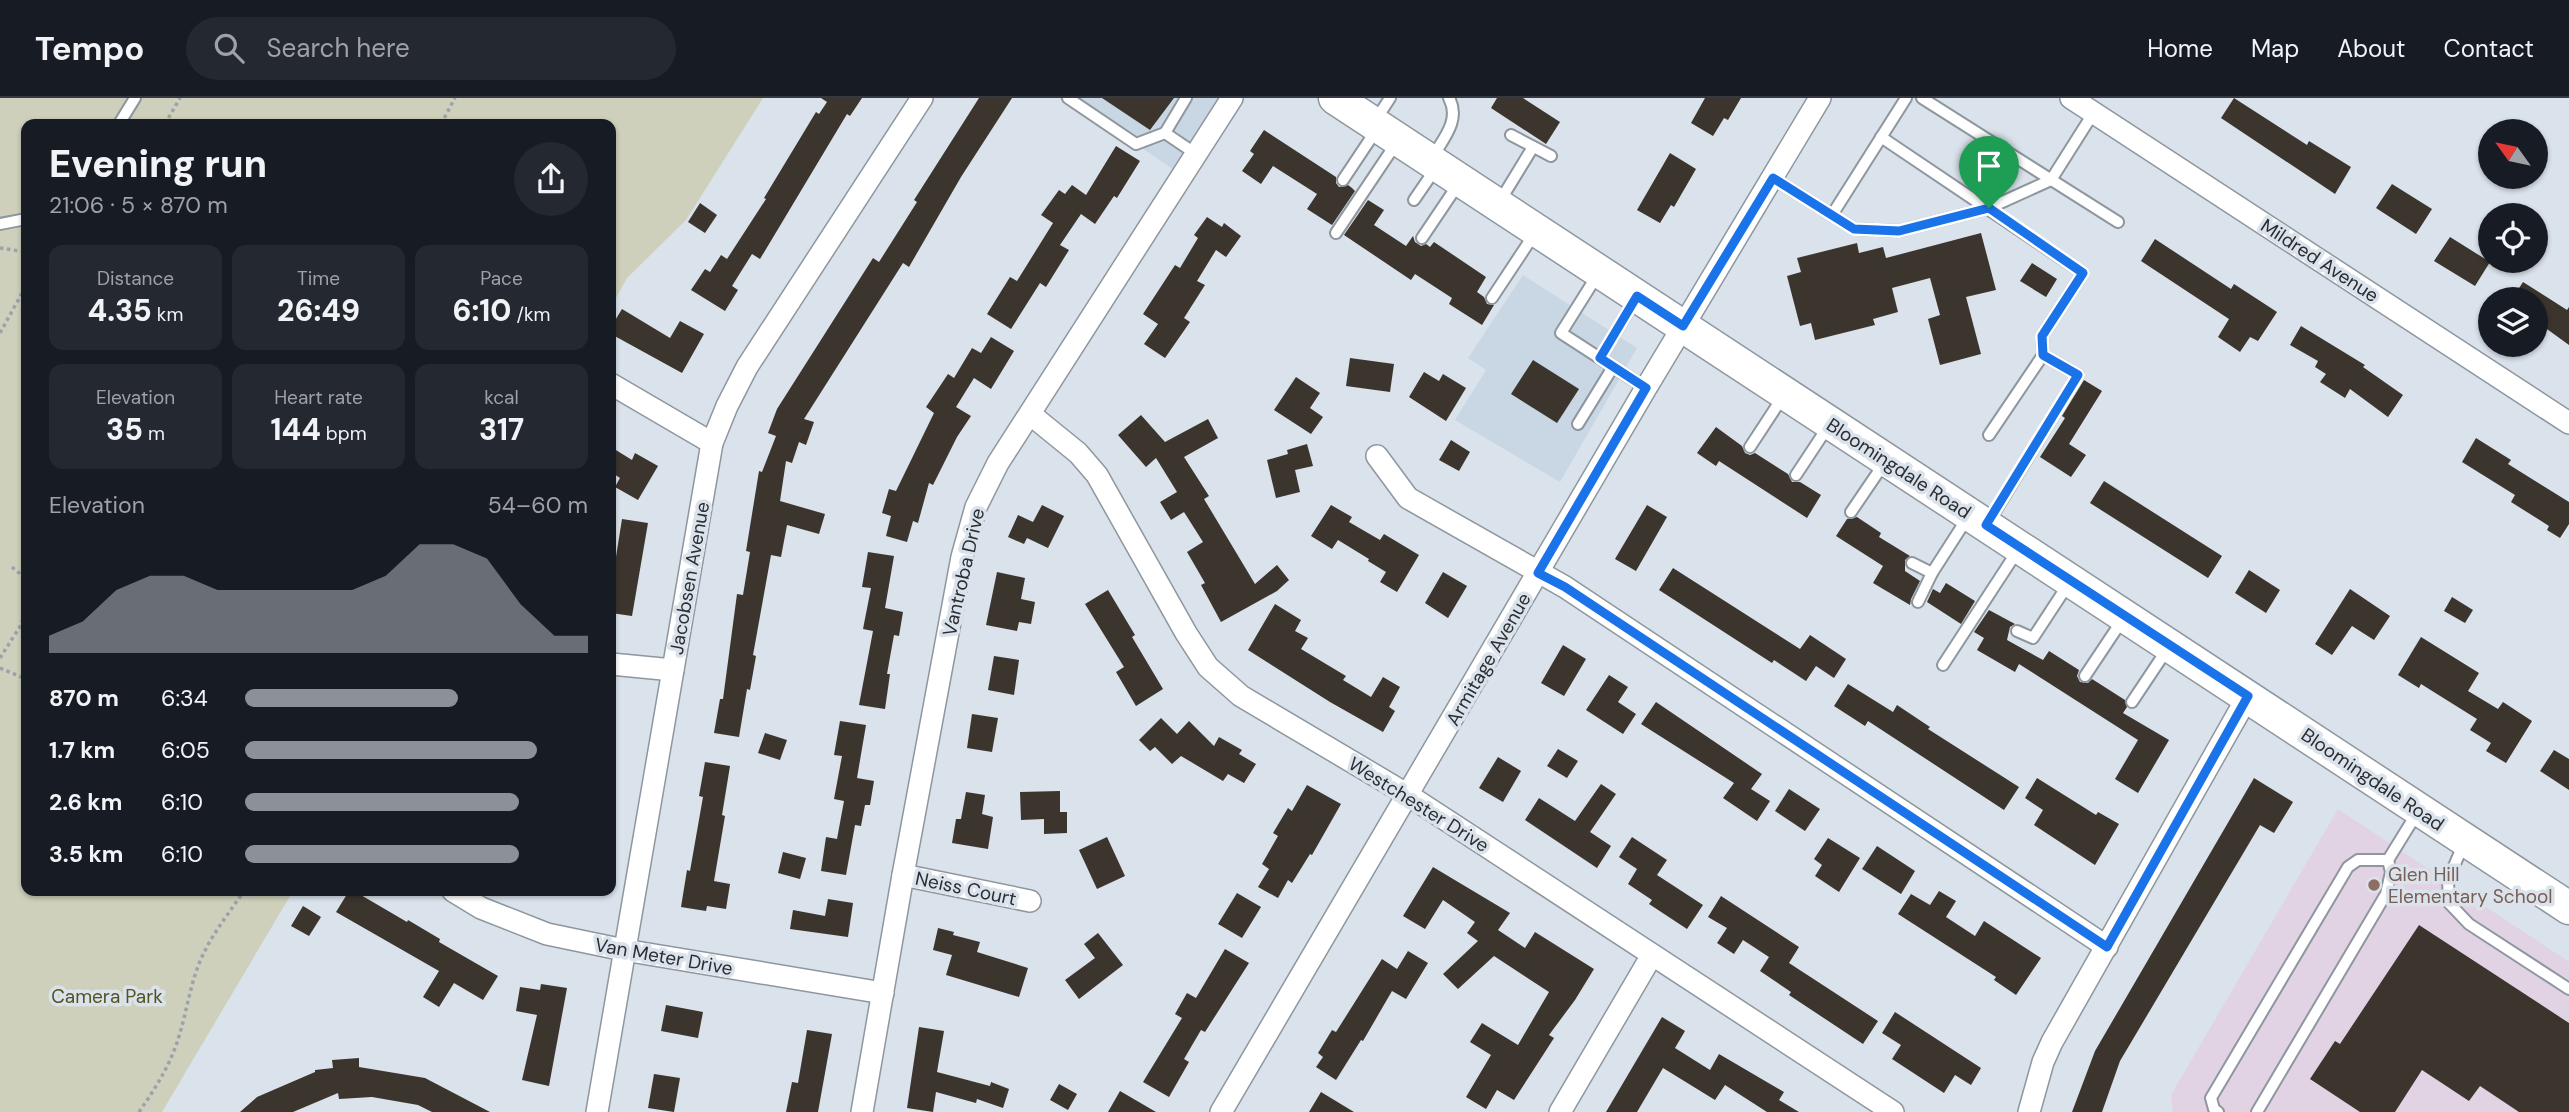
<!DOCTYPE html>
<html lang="en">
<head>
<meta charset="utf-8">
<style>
	body { margin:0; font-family:"DM Sans",sans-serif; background:#242831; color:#f1f3f6; height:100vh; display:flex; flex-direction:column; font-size:26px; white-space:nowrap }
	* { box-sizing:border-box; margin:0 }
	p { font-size:23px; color:#9ea1a6 }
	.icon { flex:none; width:38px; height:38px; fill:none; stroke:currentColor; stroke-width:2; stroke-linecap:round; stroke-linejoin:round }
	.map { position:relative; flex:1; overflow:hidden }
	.sheet { position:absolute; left:21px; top:21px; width:595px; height:777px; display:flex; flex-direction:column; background:#171b24; border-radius:14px; box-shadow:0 2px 5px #0004 }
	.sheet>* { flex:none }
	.needle { width:46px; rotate:303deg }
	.buttons { position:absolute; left:2478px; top:21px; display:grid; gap:14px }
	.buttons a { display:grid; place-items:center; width:70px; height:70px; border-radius:50%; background:#171b24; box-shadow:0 2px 5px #0004; font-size:35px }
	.pin { position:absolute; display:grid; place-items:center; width:60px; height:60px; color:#fff; margin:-72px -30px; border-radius:50% 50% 50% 0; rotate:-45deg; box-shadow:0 0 7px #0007 }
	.pin .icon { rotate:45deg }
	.round { display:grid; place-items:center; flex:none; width:74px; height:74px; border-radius:37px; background:#242831 }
	.summary { display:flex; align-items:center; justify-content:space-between; height:119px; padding:0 28px }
	h1 { font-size:38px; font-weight:800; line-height:52px }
	.metrics { display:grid; grid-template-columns:repeat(3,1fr); gap:10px; height:119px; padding:7px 28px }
	.metrics div { display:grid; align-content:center; border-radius:14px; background:#242831; text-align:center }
	.metrics b { font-size:30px; font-weight:800 }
	.metrics small { font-size:19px; font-weight:400 }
	.metrics p { font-size:19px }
	.chart { height:196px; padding:14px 28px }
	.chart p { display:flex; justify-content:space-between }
	.chart svg { width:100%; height:126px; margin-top:7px; fill:#8c9099; opacity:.7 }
	ul { padding:0 28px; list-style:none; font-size:23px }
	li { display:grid; grid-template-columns:112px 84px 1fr; align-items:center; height:52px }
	li i { height:18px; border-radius:9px; background:#8c9099 }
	header { display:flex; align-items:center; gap:42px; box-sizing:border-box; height:98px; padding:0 35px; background:#171b24; border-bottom:2px solid #363941 }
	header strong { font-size:33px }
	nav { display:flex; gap:38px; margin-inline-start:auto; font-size:24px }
	.search { width:490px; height:63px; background:#242831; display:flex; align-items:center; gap:18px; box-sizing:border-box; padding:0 24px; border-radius:38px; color:#9ea1a6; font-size:26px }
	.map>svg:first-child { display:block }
</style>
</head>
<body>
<header>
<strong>Tempo</strong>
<div class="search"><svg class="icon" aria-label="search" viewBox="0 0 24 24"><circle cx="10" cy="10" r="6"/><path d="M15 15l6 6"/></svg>Search here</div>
<nav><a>Home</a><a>Map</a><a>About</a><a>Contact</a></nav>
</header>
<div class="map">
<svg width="2569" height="1014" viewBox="0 0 2569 1014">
	<rect width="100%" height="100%" fill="#dae2eb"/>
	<g fill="#c9d7e5">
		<polygon points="1068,0 1236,0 1183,78"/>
		<polygon points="1523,177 1637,250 1560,384 1455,322 1486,272 1468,260"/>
	</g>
	<polygon fill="#e1d2e4" points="2338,711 2569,864 2569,1014 2173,1014 2171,997"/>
	<polygon fill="#ced0bc" points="0,0 763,0 686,122 627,180 611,209 611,26 26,26 26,793 293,793 162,1014 0,1014"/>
	<g fill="#3c352e">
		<polygon points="821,0 862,0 850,18 847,16 760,161 752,156 732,188 738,192 725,213 691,192 705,171 710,174 721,157 727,161 766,101 764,100 816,14 819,16 827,4"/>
		<polygon points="979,0 1012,0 961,79 909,169 903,165 804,321 814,324 806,347 799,344 792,365 786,363 780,403 825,416 819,436 787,427 781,459 771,457 753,557 756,558 750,592 747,591 739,639 714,635 720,601 723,601 737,496 743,497 750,454 746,453 759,373 762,374 776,338 768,335 777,311 873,160 879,164 917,104 914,102"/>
		<polygon points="1102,0 1174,0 1150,32"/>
		<polygon points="1497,0 1523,0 1560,24 1546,46 1491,10"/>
		<polygon points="1705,0 1741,0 1728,22 1724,20 1713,38 1691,25"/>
		<polygon points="2234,0 2307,47 2309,43 2351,69 2335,96 2221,20"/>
		<polygon points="1264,32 1336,79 1336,85 1339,89 1348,87 1352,90 1355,93 1332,127 1307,111 1317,96 1273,68 1261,86 1242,73 1254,56 1250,53"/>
		<polygon points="1116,48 1140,63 1117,100 1114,98 1095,126 1081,116 1060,147 1069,152 1046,189 1040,185 1011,231 987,216 1010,179 1017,183 1053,125 1041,117 1059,92 1065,96 1072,87 1086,97"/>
		<polygon points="1670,55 1696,71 1674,109 1671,107 1660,125 1637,112"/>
		<polygon points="2392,86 2432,111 2416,136 2376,110"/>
		<polygon points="1368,102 1384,112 1374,127 1406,148 1413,138 1415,144 1421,148 1426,146 1430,149 1434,144 1486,179 1477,194 1484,199 1487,206 1494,207 1482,227 1449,206 1452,200 1415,176 1411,182 1344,137"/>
		<polygon points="700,105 717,117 705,135 688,124"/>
		<polygon points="1207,119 1222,129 1224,125 1241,138 1226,159 1216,152 1197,183 1205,187 1184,220 1190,224 1165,260 1144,246 1158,226 1143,216 1175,167 1180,170 1198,140 1194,137"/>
		<polygon points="1981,135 1996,192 1966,199 1981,256 1940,267 1928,221 1940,217 1930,180 1892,190 1898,214 1873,221 1875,227 1815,242 1811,225 1800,228 1787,178 1801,174 1797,160 1857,145 1859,155 1883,149 1886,160"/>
		<polygon points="2450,139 2490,164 2475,188 2434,163"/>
		<polygon points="2155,141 2231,191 2234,186 2277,214 2258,243 2250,239 2240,254 2218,239 2229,221 2141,163"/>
		<polygon points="2032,165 2057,181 2046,199 2020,183"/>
		<polygon points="2523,184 2567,212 2569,209 2569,247 2536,223 2536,201 2512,201"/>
		<polygon points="622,211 670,240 680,223 704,236 682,275 611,236 611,229"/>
		<polygon points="2301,228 2365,267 2363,269 2403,297 2388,319 2350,291 2345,300 2320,284 2326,276 2315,269 2318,263 2290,247"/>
		<polygon points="991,239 1014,253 991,291 974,280 956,309 971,318 957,339 933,387 929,385 918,425 913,423 907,444 886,438 891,418 882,415 889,391 896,393 934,315 926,309 948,276 954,280 972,250 981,255"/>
		<polygon points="1350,260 1394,266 1390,294 1346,288"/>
		<polygon points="1533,262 1579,291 1557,325 1511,296"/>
		<polygon points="1424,274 1439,283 1443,276 1466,290 1446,323 1409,299"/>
		<polygon points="1296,279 1320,295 1310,310 1323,319 1311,336 1274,312"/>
		<polygon points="2084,282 2102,293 2069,346 2086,357 2071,379 2040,359 2065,320 2062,318"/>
		<polygon points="1141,317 1165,344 1208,321 1218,340 1184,359 1209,398 1204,401 1255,486 1277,467 1289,482 1277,493 1221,524 1201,487 1205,485 1187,454 1203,444 1184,414 1171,422 1160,404 1177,394 1156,360 1146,369 1118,337"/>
		<polygon points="1716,329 1742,348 1745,355 1750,357 1755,355 1788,376 1792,384 1800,384 1821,397 1807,420 1719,363 1716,368 1697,355"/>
		<polygon points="2476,340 2511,362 2508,366 2569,404 2569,426 2560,440 2547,432 2549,428 2511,404 2515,397 2462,364"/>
		<polygon points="1451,342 1470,354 1459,373 1439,362"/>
		<polygon points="1307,346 1313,368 1295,372 1300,394 1276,400 1267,362 1288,356 1287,352"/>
		<polygon points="611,349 632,362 635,355 658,368 638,402 615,389 620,380 611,374"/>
		<polygon points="2104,383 2222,458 2208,480 2090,405"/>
		<polygon points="1042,407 1064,418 1048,450 1027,440 1024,446 1008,439 1018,417 1033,424"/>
		<polygon points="1331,407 1352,419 1349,424 1380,442 1384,436 1419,457 1397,494 1380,484 1386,474 1368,463 1369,461 1338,442 1332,451 1311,438"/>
		<polygon points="1647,407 1667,419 1636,473 1615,461"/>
		<polygon points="1857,419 1881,435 1879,439 1910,458 1905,462 1905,473 1920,483 1911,501 1910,507 1873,485 1883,468 1836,438 1847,421"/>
		<polygon points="622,421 648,425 632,518 611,515 611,490"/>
		<polygon points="868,454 894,458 885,510 903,514 899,538 894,537 887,576 890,576 885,611 859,607 873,533 863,531 871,490 862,489"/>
		<polygon points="1673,470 1800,551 1810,537 1846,561 1834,580 1816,568 1806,583 1774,562 1772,565 1659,492"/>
		<polygon points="2249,472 2280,492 2266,515 2235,495"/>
		<polygon points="997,474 1025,480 1021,501 1035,504 1031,526 1019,524 1017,533 986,527"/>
		<polygon points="1443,474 1467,488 1448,520 1425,505"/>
		<polygon points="1946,485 1975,503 1961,526 1927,504 1933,491 1940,495"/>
		<polygon points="2350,491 2390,518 2374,542 2352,528 2332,557 2315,546"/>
		<polygon points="1108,492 1135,537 1132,539 1163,591 1136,608 1116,574 1124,569 1085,506"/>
		<polygon points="2452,499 2473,512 2465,525 2444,513"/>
		<polygon points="1275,506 1301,522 1295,533 1308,540 1301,551 1346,578 1343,582 1371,599 1383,579 1400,589 1389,609 1395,613 1383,634 1330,604 1248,552"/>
		<polygon points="1989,512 2015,526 2010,529 2007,542 2043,562 2049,553 2079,572 2077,578 2080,584 2088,585 2092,581 2125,602 2127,609 2123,615 2169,642 2138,695 2115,681 2138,642 2019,566 2015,574 1977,552 1984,540 1974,534"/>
		<polygon points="2421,539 2479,575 2468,593 2498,611 2503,604 2532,623 2506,665 2486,653 2491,645 2470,632 2477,621 2421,586 2419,590 2398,577"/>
		<polygon points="1563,547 1586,561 1564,598 1541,585"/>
		<polygon points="994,558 1019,562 1014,597 988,592"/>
		<polygon points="1609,577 1628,589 1618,604 1636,616 1623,636 1586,612"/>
		<polygon points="1848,586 1893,614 1897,607 1930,629 1928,631 2019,689 2004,712 1868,623 1865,628 1834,608"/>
		<polygon points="1656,604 1762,676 1751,691 1770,703 1757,723 1723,700 1734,685 1641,626"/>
		<polygon points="972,616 998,620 992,654 967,650"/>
		<polygon points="1161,620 1177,636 1189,623 1214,648 1219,639 1242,652 1239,656 1256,666 1244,685 1228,676 1223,683 1181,658 1172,666 1155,649 1150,653 1139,642"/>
		<polygon points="840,623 866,627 857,680 874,683 870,707 865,707 861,728 855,727 846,777 821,773 826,739 837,741 844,703 834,701 842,658 834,657"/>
		<polygon points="765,635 787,642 780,662 758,655"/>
		<polygon points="1558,651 1578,663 1567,680 1547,668"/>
		<polygon points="2554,652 2569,661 2569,692 2540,673"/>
		<polygon points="1498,659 1521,673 1503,704 1479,690"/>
		<polygon points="705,664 730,668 722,717 725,718 714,783 730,786 726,811 707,808 706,813 681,809 687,772 690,773 703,699 699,698"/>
		<polygon points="2037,680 2096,717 2098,714 2119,726 2095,767 2034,727 2043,712 2025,700"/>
		<polygon points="2254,680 2293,704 2274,735 2260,727 2120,963 2102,1014 2072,1014 2095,953"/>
		<polygon points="1601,686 1616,696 1590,734 1611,748 1597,770 1525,722 1539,700 1575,723"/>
		<polygon points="1307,687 1341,706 1312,757 1310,756 1292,785 1288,782 1278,800 1258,789 1269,771 1262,766 1278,738 1273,735 1288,710 1292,713"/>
		<polygon points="1789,691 1820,711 1805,733 1775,713"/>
		<polygon points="1060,693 1060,714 1067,714 1067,735 1044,736 1044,721 1021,722 1020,694"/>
		<polygon points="966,694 985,697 982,716 993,719 988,751 952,745 956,721 961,721"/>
		<polygon points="1107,739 1125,778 1097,791 1079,752"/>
		<polygon points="1632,739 1667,762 1657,777 1703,807 1687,831 1649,806 1652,802 1628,786 1637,771 1619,759"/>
		<polygon points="1828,740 1860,760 1839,794 1815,778 1822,767 1814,761"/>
		<polygon points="1877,748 1915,773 1901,796 1862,771"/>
		<polygon points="783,754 806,760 800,781 778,775"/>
		<polygon points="1433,769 1510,815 1498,832 1525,850 1535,834 1594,871 1575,902 1549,937 1554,940 1514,1002 1497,992 1486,1011 1466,999 1491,957 1470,944 1482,925 1518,947 1549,894 1494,858 1458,891 1443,876 1478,843 1467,835 1475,824 1443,802 1425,831 1403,818"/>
		<polygon points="349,793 354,793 407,824 408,822 440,841 439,844 498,878 483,902 454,885 439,909 423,899 439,873 336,814"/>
		<polygon points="1939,793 1956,803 1946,819 1975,838 1984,823 2041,860 2016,897 1994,882 1996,879 1898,816 1911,796 1930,807"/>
		<polygon points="1237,795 1261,809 1242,840 1218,826"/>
		<polygon points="1721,798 1799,849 1789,865 1878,923 1863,946 1789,897 1791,894 1760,873 1769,859 1743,842 1734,856 1717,845 1727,830 1708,819"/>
		<polygon points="828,801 853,805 848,839 790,831 793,812 825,818"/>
		<polygon points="303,808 321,819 309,838 291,828"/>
		<polygon points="2419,827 2569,925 2569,1014 2519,1014 2480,988 2469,1003 2422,972 2395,1014 2360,1014 2310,981 2335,943 2340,946"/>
		<polygon points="938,830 954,834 953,837 980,844 977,854 1028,870 1019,899 946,877 952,857 933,852"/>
		<polygon points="1098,835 1123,867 1079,901 1065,882 1095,860 1084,846"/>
		<polygon points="1225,851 1249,865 1205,934 1201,932 1184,961 1189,964 1169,999 1143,984 1182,920 1175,916 1187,895 1196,900"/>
		<polygon points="1408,853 1428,865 1406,901 1392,893 1363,943 1361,942 1336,982 1316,969 1323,959 1318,955 1332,932 1336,934 1382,861 1397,871"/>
		<polygon points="541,886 567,890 549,988 522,982 537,917 516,913 520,889 540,892"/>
		<polygon points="666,907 703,914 698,940 661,933"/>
		<polygon points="1895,914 1981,970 1971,987 1955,977 1944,995 1892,961 1901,947 1882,935"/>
		<polygon points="1662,919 1685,933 1675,950 1710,972 1719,956 1784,994 1779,1002 1799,1014 1767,1014 1725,987 1715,1002 1663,970 1637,1014 1606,1014"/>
		<polygon points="919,929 944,933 937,974 990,988 991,984 1009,991 1003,1010 977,1001 976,1005 936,994 933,1014 907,1010"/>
		<polygon points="807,932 832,936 818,1014 786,1014 792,984 798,985"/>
		<polygon points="359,960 359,969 425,980 490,1014 432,1014 418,1007 372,999 339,1001 338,995 293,1014 240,1014 257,999 315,974 315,972 333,970 332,962"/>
		<polygon points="654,976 680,980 674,1014 648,1010"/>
		<polygon points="1059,986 1077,996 1068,1012 1050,1002"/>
		<polygon points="1120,993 1156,1014 1108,1014"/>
		<polygon points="1321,994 1354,1014 1309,1014"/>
	</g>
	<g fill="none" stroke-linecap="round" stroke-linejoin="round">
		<defs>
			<g id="lane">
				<polyline points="1068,0 1136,46 1165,35"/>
				<polyline points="1186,0 1165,35 1196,56"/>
				<polyline points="1922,0 2118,124"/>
				<polyline points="1375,23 1390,0"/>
				<polyline points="119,26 135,0"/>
				<polyline points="1511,37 1551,58"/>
				<polyline points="1881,39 2083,175 2042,238 2043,257 1989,337"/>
				<path d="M1432 60C1443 41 1461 22 1449 0"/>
				<polyline points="1773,80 1854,131 1899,133 1989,110 2051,82 2094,14"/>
				<polyline points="1343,82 1377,31"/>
				<polyline points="1414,102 1436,70"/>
				<polyline points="1500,103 1533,49"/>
				<polyline points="1832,117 1906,0"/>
				<polyline points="0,126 26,121"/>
				<polyline points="1336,135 1397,44"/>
				<polyline points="1422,140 1459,85"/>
				<polyline points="1598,176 1561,235 1646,290"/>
				<polyline points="1492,200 1535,135"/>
				<polyline points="1600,260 1636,200"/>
				<polyline points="1578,326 1613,269"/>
				<polyline points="1750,349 1784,297"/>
				<polyline points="1796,377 1829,327"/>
				<polyline points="1851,414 1885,364"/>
				<polyline points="1988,425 2078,277 2043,257"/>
				<polyline points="1912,465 1932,475"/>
				<polyline points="1918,504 1932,475 1968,419"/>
				<polyline points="2017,533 2033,540 2069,485"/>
				<polyline points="1943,567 2018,452"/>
				<polyline points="2085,578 2123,521"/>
				<polyline points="2132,604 2168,550"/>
				<polyline points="2464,745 2448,782 2449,805 2469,826 2569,891"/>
				<polyline points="2218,1014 2214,1011 2211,1000 2348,769 2358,762 2388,762"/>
				<polyline points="2257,1014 2386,796 2391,774 2388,762 2417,715"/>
			</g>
			<g id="street">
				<polyline points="2071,0 2569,325"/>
				<polyline points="611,286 712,345"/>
				<polyline points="1030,316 1078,355 1097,377 1186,535 1208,569 1241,598 1408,697 1893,1014"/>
				<polyline points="1377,358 1408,400 1565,489 2107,849"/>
				<polyline points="611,566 673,572"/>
				<polyline points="903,777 1030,803"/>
				<polyline points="453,793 481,810 547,836 624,852 883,895"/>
				<polyline points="597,1014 712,345 727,308 747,269 922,0"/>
				<polyline points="862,1014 903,777 962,459 976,409 998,365 1232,0"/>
				<polyline points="1221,1014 1646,290 1820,0"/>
				<polyline points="1560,1014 1652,857"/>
				<polyline points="2029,1014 2043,964 2052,944 2248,598"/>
			</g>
			<polyline id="secondary" points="1335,0 2569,810"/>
		</defs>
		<use href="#lane" stroke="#8e969e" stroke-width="14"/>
		<use href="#street" stroke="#8e969e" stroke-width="24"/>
		<use href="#secondary" stroke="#8e969e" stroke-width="35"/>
		<g stroke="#9ca2a9" stroke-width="3.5" stroke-dasharray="3.5 3.5" stroke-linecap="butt">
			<polyline points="165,26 180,0"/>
			<polyline points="441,26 455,0"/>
			<polyline points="0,150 26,154"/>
			<polyline points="611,158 611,159"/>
			<polyline points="0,235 26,188"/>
			<polyline points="12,469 25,480 26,494"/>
			<polyline points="0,560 21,527 26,512"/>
			<polyline points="0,570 26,581"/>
			<path d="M139 1014C155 991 171 966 179 938 187 913 190 886 201 861 212 836 229 815 244 793"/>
		</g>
		<use href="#lane" stroke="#fff" stroke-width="10"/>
		<use href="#street" stroke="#fff" stroke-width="21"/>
		<use href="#secondary" stroke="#fff" stroke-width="32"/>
	</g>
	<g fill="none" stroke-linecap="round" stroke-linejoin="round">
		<defs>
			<polygon id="route" points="1773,80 1854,131 1899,133 1989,110 2083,175 2042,238 2043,257 2078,277 1986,427 2248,598 2107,849 1565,489 1538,475 1646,290 1600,260 1637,198 1683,228"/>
		</defs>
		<use href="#route" stroke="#fff" stroke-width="14"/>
		<use href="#route" stroke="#1a73e8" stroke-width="9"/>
	</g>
	<circle fill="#8d6e63" stroke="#dae2eb" stroke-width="2.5" cx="2374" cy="787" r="7"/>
	<g text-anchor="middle" stroke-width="7" stroke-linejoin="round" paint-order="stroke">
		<g font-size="19" fill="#2b2e31" stroke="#dae2eb">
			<text transform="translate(2320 162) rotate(33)" y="7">Mildred Avenue</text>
			<text transform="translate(1899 370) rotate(33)" y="7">Bloomingdale Road</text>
			<text transform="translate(963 474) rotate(-77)" y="7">Vantroba Drive</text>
			<text transform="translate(689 480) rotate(-80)" y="7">Jacobsen Avenue</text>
			<text transform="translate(1488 561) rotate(-60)" y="7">Armitage Avenue</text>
			<text transform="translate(2373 681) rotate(34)" y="7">Bloomingdale Road</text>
			<text transform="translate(1419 706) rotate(32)" y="7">Westchester Drive</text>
			<text transform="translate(966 790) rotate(12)" y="7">Neiss Court</text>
			<text transform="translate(664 858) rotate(10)" y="7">Van Meter Drive</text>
		</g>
		<g font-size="19" fill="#785e54" stroke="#dae2eb" text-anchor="start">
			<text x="2388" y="783">Glen Hill<tspan x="2388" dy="22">Elementary School</tspan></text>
		</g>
		<g font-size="19" fill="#525321" stroke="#dae2eb">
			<text x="107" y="905">Camera Park</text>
		</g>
	</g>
</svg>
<div class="buttons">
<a><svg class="needle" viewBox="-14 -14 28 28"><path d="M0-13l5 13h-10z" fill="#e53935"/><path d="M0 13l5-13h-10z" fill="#9ea1a6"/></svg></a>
<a><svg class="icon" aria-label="locate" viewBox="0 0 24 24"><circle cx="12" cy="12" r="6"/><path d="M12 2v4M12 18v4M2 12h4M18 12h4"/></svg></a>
<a><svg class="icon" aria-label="layers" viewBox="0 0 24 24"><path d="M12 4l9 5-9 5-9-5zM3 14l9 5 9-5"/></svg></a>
</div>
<div class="pin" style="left:1989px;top:110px;background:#1e9e55"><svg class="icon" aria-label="arrive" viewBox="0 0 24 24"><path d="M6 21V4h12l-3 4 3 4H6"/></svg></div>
<section class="sheet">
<div class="summary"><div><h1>Evening run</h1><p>21:06 · 5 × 870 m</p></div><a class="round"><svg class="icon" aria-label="share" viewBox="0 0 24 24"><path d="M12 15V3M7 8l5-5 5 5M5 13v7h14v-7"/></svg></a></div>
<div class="metrics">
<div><p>Distance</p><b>4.35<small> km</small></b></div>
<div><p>Time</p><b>26:49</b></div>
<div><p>Pace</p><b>6:10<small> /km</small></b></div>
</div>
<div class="metrics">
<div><p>Elevation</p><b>35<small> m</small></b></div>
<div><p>Heart rate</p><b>144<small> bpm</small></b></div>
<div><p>kcal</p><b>317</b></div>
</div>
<div class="chart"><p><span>Elevation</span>54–60 m</p>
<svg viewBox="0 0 160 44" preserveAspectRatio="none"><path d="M0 44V38L10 33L20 22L30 17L40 17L50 22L60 22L70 22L80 22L90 22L100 17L110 6L120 6L130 11L140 27L150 38L160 38V44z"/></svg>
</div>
<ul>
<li><b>870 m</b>6:34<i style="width:62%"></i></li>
<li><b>1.7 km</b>6:05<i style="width:85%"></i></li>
<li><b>2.6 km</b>6:10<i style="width:80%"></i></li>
<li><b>3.5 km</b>6:10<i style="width:80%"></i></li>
</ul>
</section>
</div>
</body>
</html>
